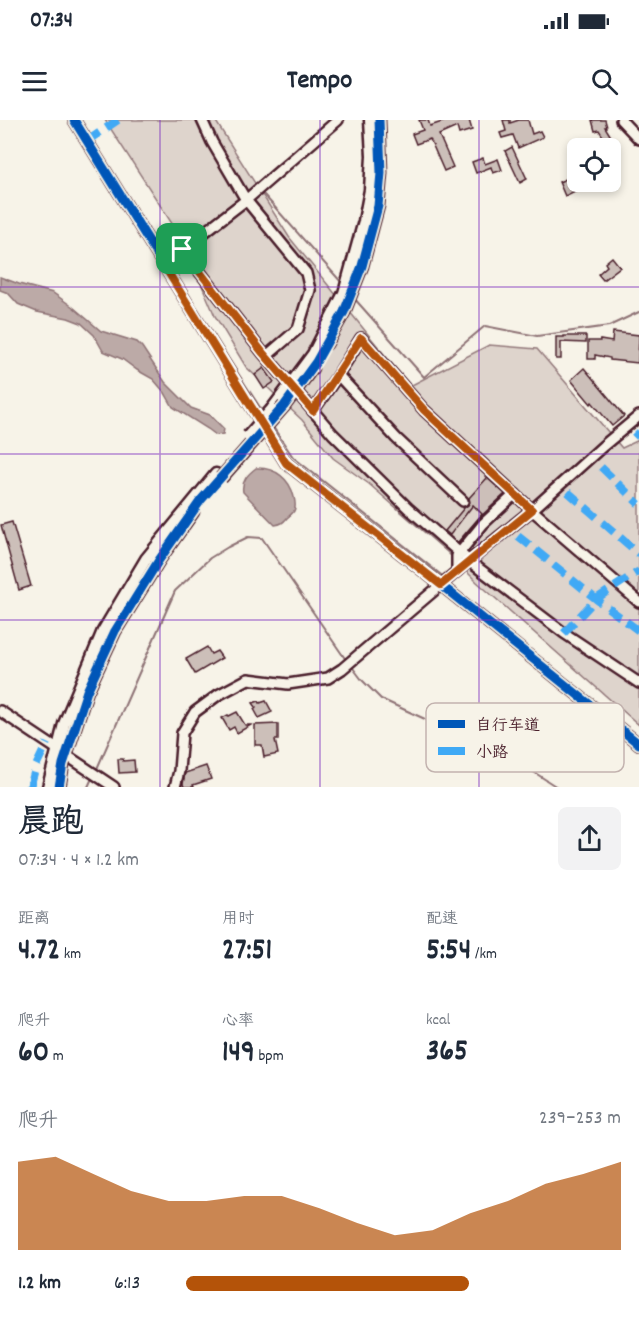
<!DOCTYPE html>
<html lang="zh">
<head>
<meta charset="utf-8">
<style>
	body { margin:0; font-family:Dekko,"LXGW WenKai TC",sans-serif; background:#f2f2f3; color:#1f2937; height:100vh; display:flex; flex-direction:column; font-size:22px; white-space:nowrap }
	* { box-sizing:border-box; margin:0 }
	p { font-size:20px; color:#747a83 }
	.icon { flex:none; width:33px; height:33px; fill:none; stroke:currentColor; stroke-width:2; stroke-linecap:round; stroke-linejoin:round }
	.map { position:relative; height:667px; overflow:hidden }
	.drawer { display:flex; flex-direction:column; background:#fff; flex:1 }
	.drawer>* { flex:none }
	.tools { position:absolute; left:567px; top:18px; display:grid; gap:12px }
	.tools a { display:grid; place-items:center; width:54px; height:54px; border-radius:9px; background:#fff; box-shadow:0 3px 9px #0003; font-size:30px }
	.pin { position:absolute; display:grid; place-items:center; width:51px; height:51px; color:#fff; margin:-26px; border-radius:12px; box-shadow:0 3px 9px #0006 }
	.round { display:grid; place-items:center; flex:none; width:63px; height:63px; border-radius:9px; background:#f2f2f3 }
	.headline { display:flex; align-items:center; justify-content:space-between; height:102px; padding:0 18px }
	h1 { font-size:33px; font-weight:700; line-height:45px }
	.metrics { display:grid; grid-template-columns:repeat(3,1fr); gap:9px; height:102px; padding:6px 18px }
	.metrics div { display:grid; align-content:center }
	.metrics b { font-size:30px; font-weight:700 }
	.metrics small { font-size:16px; font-weight:400 }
	.metrics p { font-size:16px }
	.chart { height:168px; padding:12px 18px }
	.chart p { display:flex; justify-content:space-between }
	.chart svg { width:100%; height:108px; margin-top:6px; fill:#b45309; opacity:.7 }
	ul { padding:0 18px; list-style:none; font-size:20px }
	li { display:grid; grid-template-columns:96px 72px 1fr; align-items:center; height:45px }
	li i { height:15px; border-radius:8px; background:#b45309 }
	.status { display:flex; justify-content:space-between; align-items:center; height:42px; padding:0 30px; background:#fff; direction:ltr }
	.status svg { height:16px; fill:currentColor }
	header { display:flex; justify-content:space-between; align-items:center; height:78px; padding:0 18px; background:#fff; font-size:27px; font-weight:700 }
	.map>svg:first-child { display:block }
</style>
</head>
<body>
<div class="status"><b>07:34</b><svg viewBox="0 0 49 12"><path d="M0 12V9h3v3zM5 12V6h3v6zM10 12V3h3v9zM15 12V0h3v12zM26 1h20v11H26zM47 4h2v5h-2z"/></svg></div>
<header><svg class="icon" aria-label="menu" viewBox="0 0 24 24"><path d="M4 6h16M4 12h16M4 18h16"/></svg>Tempo<svg class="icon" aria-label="search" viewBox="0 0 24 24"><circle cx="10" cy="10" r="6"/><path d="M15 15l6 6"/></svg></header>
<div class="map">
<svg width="639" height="667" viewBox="0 0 639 667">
	<rect width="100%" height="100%" fill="#f7f3e8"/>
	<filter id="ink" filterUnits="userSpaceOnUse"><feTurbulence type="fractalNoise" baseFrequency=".0167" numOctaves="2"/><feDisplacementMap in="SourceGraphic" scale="12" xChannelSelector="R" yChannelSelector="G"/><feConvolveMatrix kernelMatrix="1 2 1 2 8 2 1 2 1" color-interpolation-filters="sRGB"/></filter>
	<g filter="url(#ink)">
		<polygon fill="#ded4cc" stroke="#947a7c" stroke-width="1.5" points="105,0 215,0 289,117 410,266 489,225 537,229 622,328 639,320 639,605 477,462 447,432 369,364 333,338 302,300 246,247 215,196 182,119"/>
		<g fill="#bcaaa7" stroke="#8e7275" stroke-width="1.5">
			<polygon points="0,157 19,164 53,173 73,187 101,211 137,222 142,227 165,262 191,288 210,295 224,309 223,314 216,315 208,309 173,287 165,273 153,259 137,250 122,239 103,231 94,215 81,203 68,198 37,192 18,184 8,173 0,170"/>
			<path d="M256 348C275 347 290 359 294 377 295 381 296 387 294 391 292 394 289 396 287 398 283 403 281 404 275 405L243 372C241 361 248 354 256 348Z"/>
		</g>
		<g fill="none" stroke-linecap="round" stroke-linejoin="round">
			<g stroke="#8e7275" stroke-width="2">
				<polyline points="252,81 258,76 264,75 342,163"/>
				<polyline points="189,133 247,85"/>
				<polyline points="171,148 185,137"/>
				<polyline points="186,173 263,292"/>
				<polyline points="353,177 424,257 485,206 537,216 609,206 639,192"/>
				<polyline points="273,307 293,337 445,458"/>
				<polyline points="350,544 362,560 381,579 515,640 557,667"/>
				<polyline points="96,651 175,471 210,438 228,427 248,417 262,418 346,540"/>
				<polyline points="88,667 93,656"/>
			</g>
		</g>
		<g fill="#ccbfb9" stroke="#4a1f2b" stroke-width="1.5">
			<polygon points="419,0 428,0 430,6 448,0 451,1 469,0 472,10 459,14 457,7 439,15 453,47 444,51 430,19 416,24 412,14 423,10"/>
			<polygon points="503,0 510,0 510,3 519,0 528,0 532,14 540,11 543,17 518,28 513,15 502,18 500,13 506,11"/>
			<polygon points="592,0 605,0 607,7 605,7 615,23 609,26 599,10 595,11"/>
			<polygon points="512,27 527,59 520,63 505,31"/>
			<polygon points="483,38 485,44 498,39 502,50 493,53 491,47 476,53 472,42"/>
			<polygon points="573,56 579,69 565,76 559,62"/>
			<polygon points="612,137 620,147 603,160 598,154 607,146 605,143"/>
			<polygon points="613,212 639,215 638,243 610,240 610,238 595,235 595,239 588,239 588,221 600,221 600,220 612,222"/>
			<polygon points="564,216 586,216 586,223 561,222 561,239 556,239 556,217 564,217"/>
			<polygon points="264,248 274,262 264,269 255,255"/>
			<polygon points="584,248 624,296 612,306 592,282 591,284 571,260"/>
			<polygon points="487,358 505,374 478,399 459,423 458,422 482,394 473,385 450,415 445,411 464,388 468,385 470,382 469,378"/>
			<polygon points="12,402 31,466 19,470 1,405"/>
			<polygon points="207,527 211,534 217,531 222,538 195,554 186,539"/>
			<polygon points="259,581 260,583 266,581 272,592 259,598 254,589 256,587 253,583"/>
			<polygon points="237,592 245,605 251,605 237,613 234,607 229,610 222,598 228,595 229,596"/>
			<polygon points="278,604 278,620 275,620 278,634 264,637 262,625 255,625 255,605"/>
			<polygon points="118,639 123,639 123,641 134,640 135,652 119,653"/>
			<polygon points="206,646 211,659 193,665 194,667 184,667 183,664 185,653"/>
		</g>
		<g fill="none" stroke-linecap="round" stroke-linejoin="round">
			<defs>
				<g id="minor">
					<polyline points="74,0 286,343 441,465 639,624"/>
					<polyline points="202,0 212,22 246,80 306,153 310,170 298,209 269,234"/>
					<polyline points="621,0 639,19"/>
					<polyline points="182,129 263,233 333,314 408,388 469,441 564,513 639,563"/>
					<polyline points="163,144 246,80 338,0"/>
					<polyline points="313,291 338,255"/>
					<polyline points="463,381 396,318 338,255 361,218 424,290 532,390 639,482"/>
					<polyline points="457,451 457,436 483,404 515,374"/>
					<polyline points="0,591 114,667"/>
					<polyline points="175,667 179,651 182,613 195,592 218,575 248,559 288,564 328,558 342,549 469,441 532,390 603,326 639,296"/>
				</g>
				<g id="major">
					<polyline points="326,224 344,192 362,146 378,86 381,53 379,0"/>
					<polyline points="284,286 312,248"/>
					<polyline points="272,289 313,234 344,173 364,101 370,70 372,36 370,0"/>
					<polyline points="48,667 64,604 103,511 146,439 216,354"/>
					<polyline points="59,667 63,644 87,571 115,511 159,440 193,392"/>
				</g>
			</defs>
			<use href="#minor" stroke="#4a1f2b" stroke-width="14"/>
			<use href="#major" stroke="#4a1f2b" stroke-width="15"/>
			<use href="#minor" stroke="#f7f3e8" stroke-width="9"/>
			<use href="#major" stroke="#f7f3e8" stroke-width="10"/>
			<defs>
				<g id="major-bridge">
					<polyline points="248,316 272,289"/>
					<polyline points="221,358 284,286"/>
				</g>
			</defs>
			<use href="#major-bridge" stroke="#4a1f2b" stroke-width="15" stroke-linecap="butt"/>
			<use href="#major-bridge" stroke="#f7f3e8" stroke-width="10"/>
			<g stroke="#3fa9f5" stroke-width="8" stroke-dasharray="15 8" stroke-linecap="butt">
				<polyline points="87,21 118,0"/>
				<polyline points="634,312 639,317"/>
				<polyline points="601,347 639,384"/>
				<polyline points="568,372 639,434"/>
				<polyline points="518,416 596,479 639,511"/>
				<polyline points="564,513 596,479 639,451"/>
				<polyline points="30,667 36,646 47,623"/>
			</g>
			<defs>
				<g id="cycleway">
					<polyline points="74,0 286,343 441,465 639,624"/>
					<polyline points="59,667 63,644 87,571 115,511 159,440 201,380 284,286 316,242 344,192 362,146 378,86 381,53 379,0"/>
				</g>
			</defs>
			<use href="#cycleway" stroke="#f7f3e8" stroke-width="13"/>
			<use href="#cycleway" stroke="#0057b8" stroke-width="9"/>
		</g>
	</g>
	<g fill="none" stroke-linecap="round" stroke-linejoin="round" filter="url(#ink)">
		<defs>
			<polygon id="route" points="182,129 263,233 313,291 361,218 424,290 532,390 441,465 286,343 163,144"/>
		</defs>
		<use href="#route" stroke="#fff" stroke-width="12"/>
		<use href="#route" stroke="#b45309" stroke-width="8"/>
	</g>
	<path fill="none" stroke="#7b2cbf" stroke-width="1.5" stroke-opacity="0.55" d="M160 0V667M320 0V667M479 0V667M0 167H639M0 334H639M0 500H639"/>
	<rect x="426" y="583" width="198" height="69" rx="9" fill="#f7f3e8" stroke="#c3b3af" stroke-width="1.5"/>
	<rect x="438" y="600" width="27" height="8" fill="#0057b8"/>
	<rect x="438" y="627" width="27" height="8" fill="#3fa9f5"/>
	<g font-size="16" fill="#4a1f2b">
		<text x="476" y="610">自行车道</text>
		<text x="476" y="637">小路</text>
	</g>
</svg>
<div class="tools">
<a><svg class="icon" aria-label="locate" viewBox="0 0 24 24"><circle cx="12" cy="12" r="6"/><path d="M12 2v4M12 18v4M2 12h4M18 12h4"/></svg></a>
</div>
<div class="pin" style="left:182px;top:129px;background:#1e9e55"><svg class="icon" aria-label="arrive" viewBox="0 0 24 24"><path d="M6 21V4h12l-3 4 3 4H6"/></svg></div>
</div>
<section class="drawer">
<div class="headline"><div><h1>晨跑</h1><p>07:34 · 4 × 1.2 km</p></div><a class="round"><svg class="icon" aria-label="share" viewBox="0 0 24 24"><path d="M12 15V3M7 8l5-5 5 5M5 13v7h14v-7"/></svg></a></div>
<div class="metrics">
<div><p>距离</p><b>4.72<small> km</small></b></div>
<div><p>用时</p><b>27:51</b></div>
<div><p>配速</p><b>5:54<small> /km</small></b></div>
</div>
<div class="metrics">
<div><p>爬升</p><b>60<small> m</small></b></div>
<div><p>心率</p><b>149<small> bpm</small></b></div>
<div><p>kcal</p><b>365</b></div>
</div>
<div class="chart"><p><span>爬升</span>239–253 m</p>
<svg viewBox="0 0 160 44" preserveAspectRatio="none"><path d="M0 44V8L10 6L20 13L30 20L40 24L50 24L60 22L70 22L80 27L90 33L100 38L110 36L120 29L130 24L140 17L150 13L160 8V44z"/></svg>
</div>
<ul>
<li><b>1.2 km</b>6:13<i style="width:65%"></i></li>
</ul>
</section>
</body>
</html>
